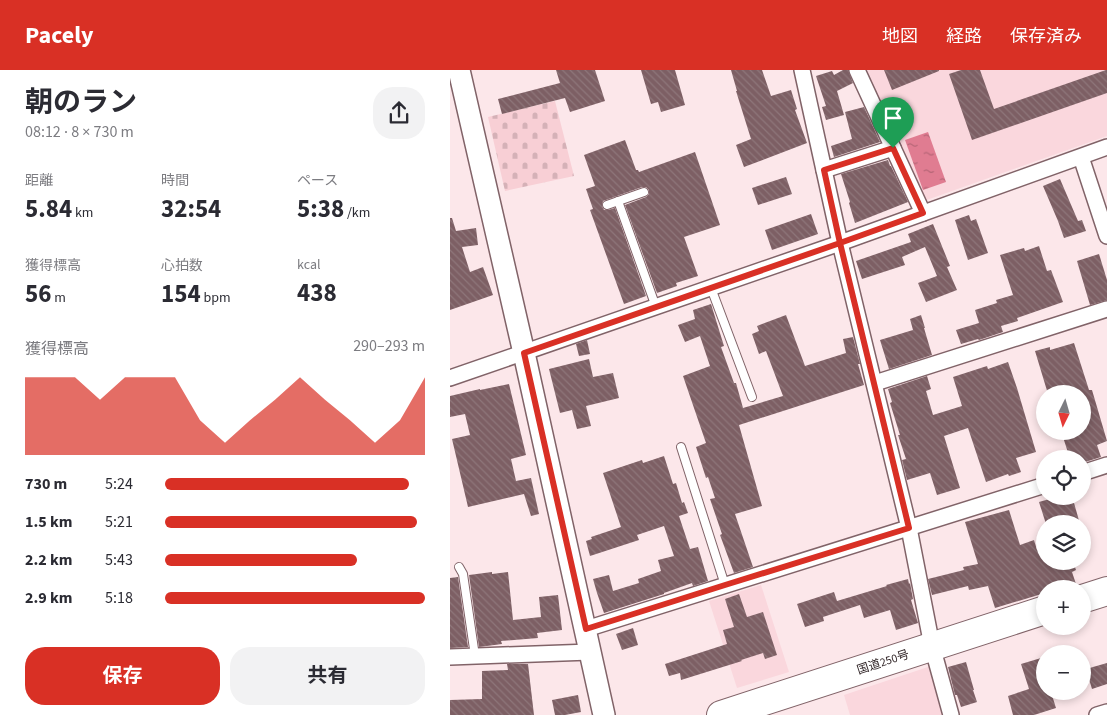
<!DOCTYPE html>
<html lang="ja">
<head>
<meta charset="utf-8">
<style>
	body { margin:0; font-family:"Source Sans 3","Noto Sans JP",sans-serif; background:#f2f2f3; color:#2b2b33; height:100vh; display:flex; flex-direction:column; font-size:19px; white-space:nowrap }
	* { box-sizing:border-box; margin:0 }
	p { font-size:16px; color:#7c7c81 }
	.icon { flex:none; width:28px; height:28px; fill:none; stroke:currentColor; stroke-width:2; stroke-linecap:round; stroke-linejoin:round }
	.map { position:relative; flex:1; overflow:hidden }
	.side { display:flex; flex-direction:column; background:#fff; width:450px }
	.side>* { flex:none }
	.needle { width:32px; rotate:185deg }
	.buttons { position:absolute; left:586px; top:315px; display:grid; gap:10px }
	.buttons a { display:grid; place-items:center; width:55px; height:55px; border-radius:50%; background:#fff; box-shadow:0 2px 8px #0003; font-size:25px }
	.pin { position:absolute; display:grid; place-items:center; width:42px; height:42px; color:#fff; margin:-51px -21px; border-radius:50% 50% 50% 0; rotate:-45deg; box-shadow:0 0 5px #0007 }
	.pin .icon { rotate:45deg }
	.round { display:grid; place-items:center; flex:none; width:52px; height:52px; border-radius:20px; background:#f2f2f3 }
	.overview { display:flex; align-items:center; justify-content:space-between; height:85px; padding:0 25px }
	h1 { font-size:28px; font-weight:700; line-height:38px }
	.stats { display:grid; grid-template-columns:repeat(3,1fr); gap:8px; height:85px; padding:5px 25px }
	.stats div { display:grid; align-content:center }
	.stats b { font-size:25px; font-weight:700 }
	.stats small { font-size:14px; font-weight:400 }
	.stats p { font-size:14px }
	.chart { height:140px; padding:10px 25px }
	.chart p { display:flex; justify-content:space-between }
	.chart svg { width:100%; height:90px; margin-top:5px; fill:#d93025; opacity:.7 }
	.primary-button { display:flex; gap:10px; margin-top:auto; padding:10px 25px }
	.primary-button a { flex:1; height:58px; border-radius:20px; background:#d93025; color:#fff; font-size:20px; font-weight:700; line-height:58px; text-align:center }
	.primary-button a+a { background:#f2f2f3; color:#2b2b33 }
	ul { padding:0 25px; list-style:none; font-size:16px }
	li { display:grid; grid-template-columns:80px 60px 1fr; align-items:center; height:38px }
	li i { height:12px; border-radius:6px; background:#d93025 }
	header { display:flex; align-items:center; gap:30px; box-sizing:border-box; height:70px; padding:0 25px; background:#d93025; color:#fff }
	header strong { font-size:24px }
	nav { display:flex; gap:28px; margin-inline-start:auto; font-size:18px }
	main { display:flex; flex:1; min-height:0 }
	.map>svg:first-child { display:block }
</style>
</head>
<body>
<header>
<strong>Pacely</strong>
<nav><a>地図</a><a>経路</a><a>保存済み</a></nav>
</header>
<main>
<section class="side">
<div class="overview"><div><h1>朝のラン</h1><p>08:12 · 8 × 730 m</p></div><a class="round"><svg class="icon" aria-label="share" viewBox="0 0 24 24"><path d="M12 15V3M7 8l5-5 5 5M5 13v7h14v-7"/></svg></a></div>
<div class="stats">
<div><p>距離</p><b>5.84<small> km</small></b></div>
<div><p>時間</p><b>32:54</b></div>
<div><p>ペース</p><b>5:38<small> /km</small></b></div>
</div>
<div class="stats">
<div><p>獲得標高</p><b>56<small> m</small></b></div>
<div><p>心拍数</p><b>154<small> bpm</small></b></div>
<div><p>kcal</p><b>438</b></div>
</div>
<div class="chart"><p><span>獲得標高</span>290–293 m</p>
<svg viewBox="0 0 160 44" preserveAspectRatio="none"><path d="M0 44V6L10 6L20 6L30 17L40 6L50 6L60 6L70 27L80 38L90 27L100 17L110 6L120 17L130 27L140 38L150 27L160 6V44z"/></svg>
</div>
<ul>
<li><b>730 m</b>5:24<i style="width:94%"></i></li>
<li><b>1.5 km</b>5:21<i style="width:97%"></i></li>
<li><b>2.2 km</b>5:43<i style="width:74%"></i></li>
<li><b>2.9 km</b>5:18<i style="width:100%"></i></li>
</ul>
<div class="primary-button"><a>保存</a><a>共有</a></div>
</section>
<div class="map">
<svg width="657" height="645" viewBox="0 0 657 645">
	<defs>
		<pattern id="cemetery-stones" width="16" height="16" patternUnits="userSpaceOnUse" patternTransform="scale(1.25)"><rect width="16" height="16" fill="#f8cfd5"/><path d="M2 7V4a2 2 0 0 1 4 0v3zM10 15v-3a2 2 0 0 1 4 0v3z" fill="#d5b1b7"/></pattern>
		<pattern id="water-ripples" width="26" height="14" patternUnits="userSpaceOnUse" patternTransform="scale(1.25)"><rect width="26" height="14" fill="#e07c91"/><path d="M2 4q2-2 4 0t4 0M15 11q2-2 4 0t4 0" fill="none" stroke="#b66576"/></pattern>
		<pattern id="building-back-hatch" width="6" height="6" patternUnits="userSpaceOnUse" patternTransform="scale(1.25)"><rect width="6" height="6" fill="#7d5f64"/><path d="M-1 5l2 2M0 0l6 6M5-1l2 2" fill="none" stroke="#8e767a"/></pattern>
	</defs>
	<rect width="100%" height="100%" fill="#fce7ea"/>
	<g fill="#fad7dd">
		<polygon points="411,0 657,0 657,66 471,132"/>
		<polygon points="311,515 339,602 287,618 259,531"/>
		<polygon points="481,596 495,645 400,645 394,625"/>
	</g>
	<polygon fill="url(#cemetery-stones)" points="105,31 124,106 55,121 38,47"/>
	<polygon fill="url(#water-ripples)" points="478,62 496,112 473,120 455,70"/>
	<g fill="url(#building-back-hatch)">
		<polygon points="106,0 145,0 155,31 120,42 115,28 52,44 48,29 110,13"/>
		<polygon points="191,0 225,0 235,35 211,42 208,32 201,34"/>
		<polygon points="281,0 312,0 321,26 341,20 347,39 345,40 357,73 294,97 286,75 301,69 286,21 287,21"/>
		<polygon points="393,0 398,0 403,13 387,21 394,45 376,50 372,37 376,36 366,6 382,1 384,5"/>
		<polygon points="434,0 489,0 489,1 442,20"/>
		<polygon points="511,0 530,0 544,39 656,0 657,0 657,23 522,70 499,4"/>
		<polygon points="414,37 430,72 384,87 381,76 402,69 395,42"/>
		<polygon points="175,70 186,100 188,100 189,102 245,82 270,155 234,167 248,206 226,213 227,216 207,223 175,135 196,127 199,124 199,120 196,117 192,117 153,131 152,136 154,140 158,140 165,138 196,226 174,234 140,140 143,139 136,119 145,116 134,85"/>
		<polygon points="438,90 440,96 441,96 458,132 405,153 399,133 400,132 391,104"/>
		<polygon points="336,107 342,124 308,135 302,118"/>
		<polygon points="610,109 628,151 632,150 636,161 614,168 608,151 593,116"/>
		<polygon points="361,144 368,164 322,180 315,160"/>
		<polygon points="519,145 521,151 526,149 538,183 518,190 505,150"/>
		<polygon points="0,148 2,148 6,161 26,158 28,175 12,177 20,202 33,197 43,225 0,240"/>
		<polygon points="483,154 500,196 497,197 507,220 476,232 468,213 487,206 475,177 452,187 455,195 412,209 406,191 461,172 458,164"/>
		<polygon points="589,176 597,201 601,200 613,232 567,248 568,251 551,256 553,262 529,270 528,269 511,274 506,260 529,253 525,240 547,233 546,230 563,225 550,185 574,178 575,181"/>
		<polygon points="649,184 657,210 657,230 640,235 627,191"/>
		<polygon points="261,234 274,276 271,277 284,313 286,313 293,338 333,326 316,281 309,284 302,264 309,261 307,256 336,245 355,296 396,283 393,269 403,267 410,294 408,294 414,315 289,355 312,436 285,444 303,497 284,503 270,465 272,464 260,429 265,428 258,407 256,408 246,377 256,373 233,306 260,296 250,266 235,272 228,255 245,249 243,240"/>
		<polygon points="471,245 475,258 474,258 482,285 439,299 430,270 463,260 460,249"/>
		<polygon points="137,270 140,284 129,286 126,274"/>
		<polygon points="624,273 639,320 642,320 657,371 647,375 651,387 632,393 632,389 620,389 613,367 629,361 632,361 632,324 598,324 585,281 600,277 600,280"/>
		<polygon points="139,289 143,307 163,303 169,328 136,336 141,356 127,359 122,340 110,343 99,299"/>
		<polygon points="558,292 567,318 586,382 566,388 571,402 559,406 558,404 536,412 518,358 494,366 510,418 487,425 480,403 457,410 452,390 456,389 448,365 450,365 440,333 442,332 438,319 477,306 481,319 476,321 483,345 512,336 503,307 537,296 538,299"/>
		<polygon points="59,314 76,385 61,389 66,411 81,408 89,444 81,446 74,424 18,437 2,369 20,365 15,344 0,347 0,326 30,319 30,320"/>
		<polygon points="214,386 223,414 226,413 232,433 234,432 238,443 229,446 240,479 248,477 258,511 243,516 242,513 214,523 214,524 154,543 147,523 143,509 159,505 163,521 189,513 188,509 211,501 208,490 224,486 214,456 187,465 189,470 140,486 136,471 142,469 141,467 171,457 153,403 192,390 193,393"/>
		<polygon points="610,426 622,426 630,454 596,454 589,432"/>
		<polygon points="559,440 570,475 584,470 587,480 595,477 595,491 623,491 626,500 622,502 626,514 611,519 595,519 595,523 545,538 538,516 519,520 518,516 482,525 478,509 514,500 513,497 528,494 515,452"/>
		<polygon points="42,502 42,504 58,502 63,550 91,547 89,527 108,525 112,560 87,563 88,568 51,571 52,574 29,577 19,505"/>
		<polygon points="8,507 18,577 0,578 0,508"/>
		<polygon points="458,509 459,514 460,513 463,529 461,530 468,553 446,560 440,540 414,548 410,535 373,547 374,551 355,557 347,534 384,522 387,531 437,516 436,515"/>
		<polygon points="289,524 297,547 313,542 327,585 315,589 313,583 291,590 292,591 231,610 230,603 219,606 215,594 277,574 273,560 284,557 275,529"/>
		<polygon points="183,558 188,575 172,580 166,564"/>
		<polygon points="591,588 595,600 595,623 601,622 606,638 584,645 563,645 558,626 579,619 571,594"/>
		<polygon points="516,592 524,620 523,620 527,632 511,637 507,625 505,625 498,597"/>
		<polygon points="657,593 657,614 642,619 636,599"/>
		<polygon points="57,594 78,594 84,645 0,645 0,630 32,629 32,601 58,600"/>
		<polygon points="128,625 131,642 115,645 105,645 102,630"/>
	</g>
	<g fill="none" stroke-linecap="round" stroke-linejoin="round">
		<defs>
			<g id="lane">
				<polyline points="168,131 206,237"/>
				<polyline points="157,135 194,122"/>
				<polyline points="261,218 302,327"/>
				<polyline points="231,377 275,515"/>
				<polyline points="9,497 13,504 25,586"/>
			</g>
			<g id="street">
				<polyline points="352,0 390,173 459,458 482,576 501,645"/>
				<polyline points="407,0 473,143"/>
				<polyline points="631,87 657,166"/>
				<polyline points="374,100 443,78"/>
				<polyline points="0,308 390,173 657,77"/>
				<polyline points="425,313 657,239"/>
				<polyline points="632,403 657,395"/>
				<polyline points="136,559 595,415"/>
				<polyline points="0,587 140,582"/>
				<polyline points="647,645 657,642"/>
			</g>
			<polyline id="secondary" points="9,0 74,283 154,645"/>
			<g id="highway">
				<polyline points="632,529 657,521"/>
				<polyline points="271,645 595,540"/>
			</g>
		</defs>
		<use href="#lane" stroke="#816368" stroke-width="10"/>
		<use href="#street" stroke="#816368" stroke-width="18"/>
		<use href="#secondary" stroke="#816368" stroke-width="24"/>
		<use href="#highway" stroke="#816368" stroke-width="30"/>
		<use href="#lane" stroke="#fff" stroke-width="8"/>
		<use href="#street" stroke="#fff" stroke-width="15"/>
		<use href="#secondary" stroke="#fff" stroke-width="21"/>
		<use href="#highway" stroke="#fff" stroke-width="28"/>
	</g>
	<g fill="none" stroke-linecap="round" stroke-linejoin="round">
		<defs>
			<polyline id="route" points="443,78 374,100 390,173 74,283 136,559 275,515 459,458 390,173 473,143 443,78"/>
		</defs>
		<use href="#route" stroke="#fff" stroke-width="10"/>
		<use href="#route" stroke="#d93025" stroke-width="6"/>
	</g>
	<g text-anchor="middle" stroke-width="5" stroke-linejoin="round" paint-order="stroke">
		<g font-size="12" fill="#2b1f21" stroke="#fff">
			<text transform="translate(433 592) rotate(-18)" y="4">国道250号</text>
		</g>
	</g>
</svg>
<div class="buttons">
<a><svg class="needle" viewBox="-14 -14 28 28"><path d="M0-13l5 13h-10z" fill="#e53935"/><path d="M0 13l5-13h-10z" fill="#7c7c81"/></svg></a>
<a><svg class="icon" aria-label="locate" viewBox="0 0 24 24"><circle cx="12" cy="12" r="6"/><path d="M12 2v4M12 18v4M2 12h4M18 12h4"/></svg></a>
<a><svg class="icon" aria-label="layers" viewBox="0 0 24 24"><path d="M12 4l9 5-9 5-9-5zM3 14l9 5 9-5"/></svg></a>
<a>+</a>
<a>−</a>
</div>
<div class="pin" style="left:443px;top:78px;background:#1e9e55"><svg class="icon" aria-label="arrive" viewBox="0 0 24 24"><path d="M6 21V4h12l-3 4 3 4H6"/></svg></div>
</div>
</main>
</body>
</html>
